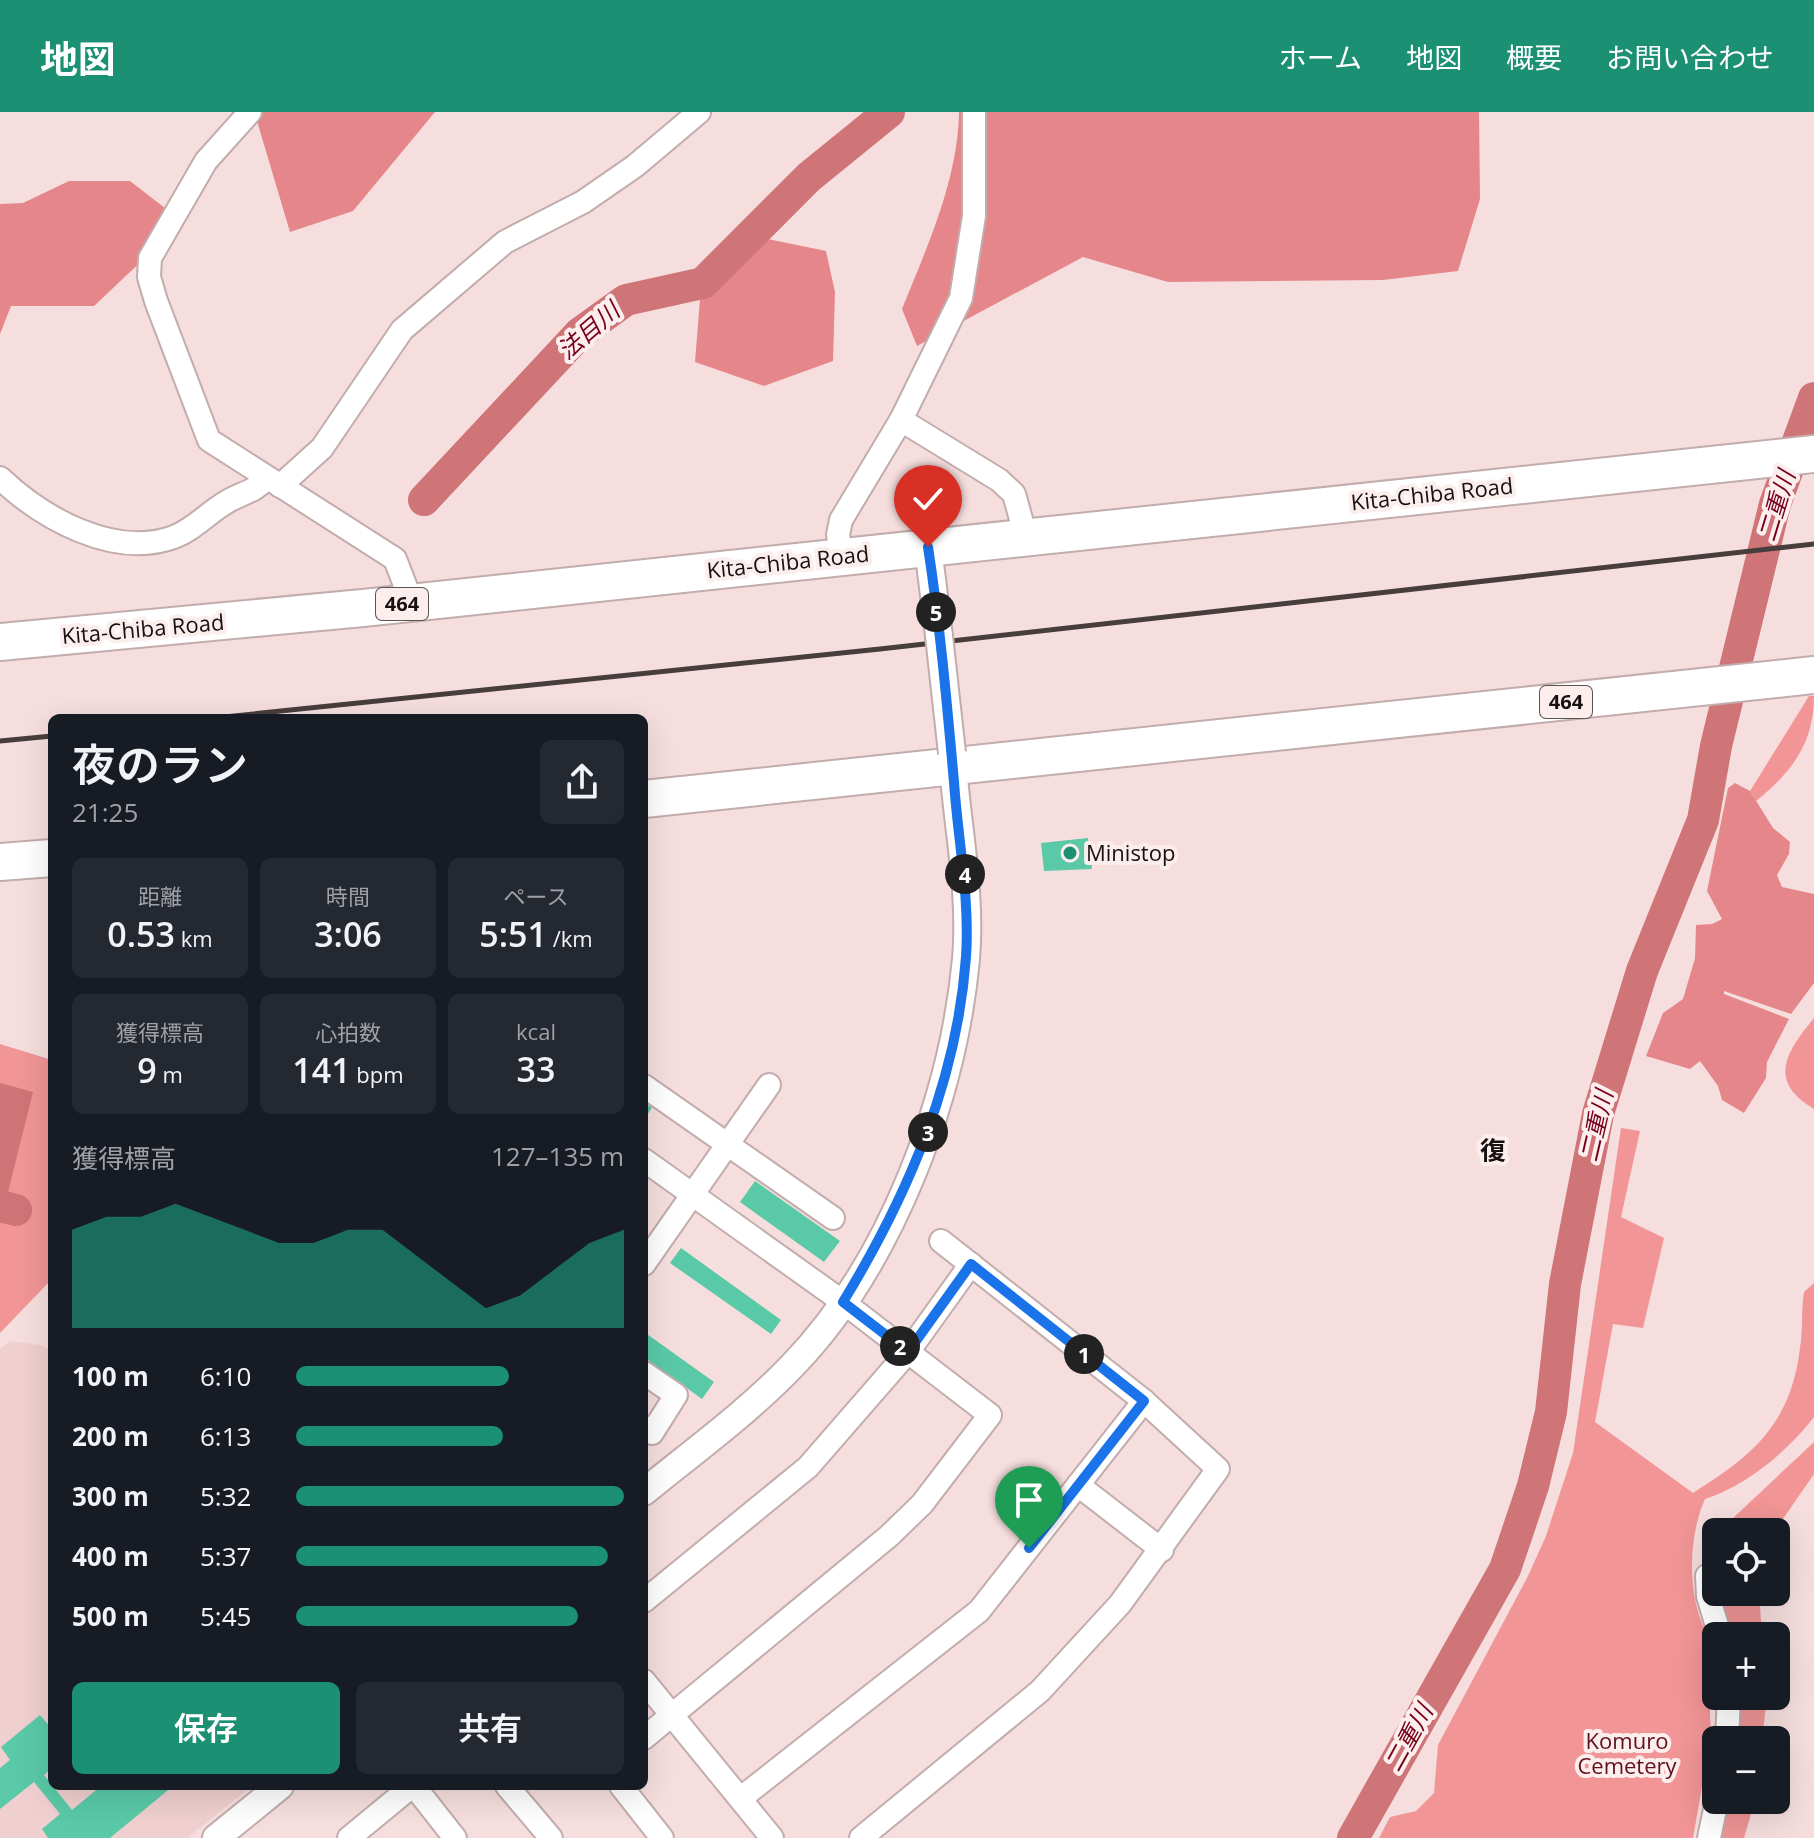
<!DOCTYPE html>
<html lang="ja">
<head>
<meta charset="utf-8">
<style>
	body { margin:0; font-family:"Open Sans","Noto Sans JP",sans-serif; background:#242831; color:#f1f3f6; height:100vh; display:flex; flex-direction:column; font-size:30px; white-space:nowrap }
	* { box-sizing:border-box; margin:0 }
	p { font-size:26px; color:#9ea1a6 }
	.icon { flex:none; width:44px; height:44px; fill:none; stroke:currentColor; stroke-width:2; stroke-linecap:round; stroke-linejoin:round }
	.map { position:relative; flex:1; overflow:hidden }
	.details { position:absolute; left:48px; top:602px; width:600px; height:1076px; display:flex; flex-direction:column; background:#171b24; border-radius:12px; box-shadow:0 8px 32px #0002 }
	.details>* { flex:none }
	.fabs { position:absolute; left:1702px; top:1406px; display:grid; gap:16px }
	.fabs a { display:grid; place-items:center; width:88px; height:88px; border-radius:12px; background:#171b24; box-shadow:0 8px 32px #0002; font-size:40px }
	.pin { position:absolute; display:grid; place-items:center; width:68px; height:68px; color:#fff; margin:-82px -34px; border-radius:50% 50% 50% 0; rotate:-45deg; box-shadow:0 0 8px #0007 }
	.pin .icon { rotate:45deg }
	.km { position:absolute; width:40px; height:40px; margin:-20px; border-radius:50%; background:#222; color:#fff; font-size:22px; line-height:40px; text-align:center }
	.round { display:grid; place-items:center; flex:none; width:84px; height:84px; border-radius:12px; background:#242831 }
	.headline { display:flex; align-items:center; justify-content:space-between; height:136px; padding:0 24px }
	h1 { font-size:44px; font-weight:600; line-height:60px }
	.metrics { display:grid; grid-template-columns:repeat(3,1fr); gap:12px; height:136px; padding:8px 24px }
	.metrics div { display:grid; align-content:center; border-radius:12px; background:#242831; text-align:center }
	.metrics b { font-size:34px; font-weight:600 }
	.metrics small { font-size:22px; font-weight:400 }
	.metrics p { font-size:22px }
	.chart { height:224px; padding:16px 24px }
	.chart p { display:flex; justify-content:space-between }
	.chart svg { width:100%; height:144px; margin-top:8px; fill:#1c9072; opacity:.7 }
	.button { display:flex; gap:16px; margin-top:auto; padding:16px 24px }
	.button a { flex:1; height:92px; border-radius:12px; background:#1c9072; color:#fff; font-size:32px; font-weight:600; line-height:92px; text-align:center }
	.button a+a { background:#242831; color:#f1f3f6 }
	ul { padding:0 24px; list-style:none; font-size:26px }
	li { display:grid; grid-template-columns:128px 96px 1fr; align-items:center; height:60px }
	li i { height:20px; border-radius:10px; background:#1c9072 }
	header { display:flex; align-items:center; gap:48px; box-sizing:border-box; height:112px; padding:0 40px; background:#1c9072; color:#fff }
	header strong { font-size:38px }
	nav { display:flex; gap:44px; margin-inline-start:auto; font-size:28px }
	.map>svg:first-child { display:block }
</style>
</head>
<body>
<header>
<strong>地図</strong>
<nav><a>ホーム</a><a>地図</a><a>概要</a><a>お問い合わせ</a></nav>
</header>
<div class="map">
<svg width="1814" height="1726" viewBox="0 0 1814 1726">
	<rect width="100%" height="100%" fill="#f6dede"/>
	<polygon fill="#efcfcf" points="10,1229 40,1233 52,1239 52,1674 252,1674 187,1726 0,1726 0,1237"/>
	<g fill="#f19596">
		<path d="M1809 584H1814C1814 631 1792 660 1756 689L1750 679Z"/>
		<path d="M1814 906V997C1766 969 1787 939 1814 906Z"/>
		<polygon points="0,932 52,948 52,1167 0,1221"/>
		<path d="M1621 1016 1640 1019 1621 1105 1664 1126 1643 1216 1613 1212 1595 1310 1693 1381C1754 1343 1791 1311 1800 1236 1803 1218 1801 1199 1804 1180L1814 1171V1305C1788 1339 1746 1374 1705 1387 1690 1421 1688 1467 1699 1503 1708 1529 1717 1547 1715 1575L1709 1576 1711 1624 1693 1726H1379L1390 1705 1416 1699 1434 1681 1438 1633 1528 1464 1546 1424 1573 1341Z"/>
		<polygon points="1814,1330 1814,1362 1774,1420 1724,1420 1732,1407"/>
		<polygon points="1716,1442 1716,1480 1759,1480 1762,1524 1726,1524 1713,1484"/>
		<polygon points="1735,1584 1767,1584 1762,1628 1734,1628"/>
		<polygon points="1722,1688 1755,1688 1744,1726 1714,1726"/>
	</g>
	<g fill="#e5878a">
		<polygon points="262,0 435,0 353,99 290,120 257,9"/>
		<path d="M959 0H1479L1480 87 1458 159 1383 168 1168 170 1083 145 917 234 902 197C927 135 958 68 959 0Z"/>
		<polygon points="69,69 130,69 183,110 94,194 11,194 0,222 0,92 23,91"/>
		<polygon points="763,126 826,139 835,180 833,249 764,274 695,250 700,187"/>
		<polygon points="1735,671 1750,679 1773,716 1790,730 1789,742 1777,763 1782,775 1814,782 1814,871 1791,902 1724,879 1724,882 1789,907 1767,950 1766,966 1744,1001 1722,988 1718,974 1700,949 1690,957 1646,944 1663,901 1683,887 1695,846 1696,813 1712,812 1722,807 1707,779 1728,676"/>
	</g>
	<polygon fill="#cf7477" points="0,971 33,980 0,1112"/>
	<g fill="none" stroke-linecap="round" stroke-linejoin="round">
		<g stroke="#cf7477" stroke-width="32">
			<polyline points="424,388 580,221 626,188 703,171 809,65 889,0"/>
			<polyline points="0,1094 16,1098"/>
			<polyline points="1353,1726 1505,1457 1533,1374 1551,1300 1565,1172 1598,1002 1642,859 1703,708 1716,634 1775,392 1814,286"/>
		</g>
	</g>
	<g fill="#5ac9a7">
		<polygon points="1088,726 1092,757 1044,759 1041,731"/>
		<polygon points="644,990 652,996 644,1007"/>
		<polygon points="755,1069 840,1129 824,1150 740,1090"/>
		<polygon points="681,1136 781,1208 771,1222 670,1151"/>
		<polygon points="644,1220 714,1270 702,1287 644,1245"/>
		<polygon points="40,1603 52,1617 52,1656 44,1663 72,1698 101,1674 173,1674 110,1726 48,1726 42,1717 60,1702 34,1670 0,1697 0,1656 10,1648 1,1635"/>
	</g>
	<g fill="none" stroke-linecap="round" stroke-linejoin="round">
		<defs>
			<g id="minor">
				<polyline points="250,0 206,49 150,146 149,165 156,189 209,328 395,447 412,491"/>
				<polyline points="901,308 999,368 1014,382 1026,425"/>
				<path d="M0 366C42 406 114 447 174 425 193 418 208 401 225 391 242 380 252 382 267 366"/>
				<polyline points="280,374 322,336 402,218 505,130 583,90 635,54 699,0"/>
				<polyline points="842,444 838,423 841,408 901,308 961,186 974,104 974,0"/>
				<polyline points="644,974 833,1106"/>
				<polyline points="644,1048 843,1190 990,1303 922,1392 889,1424 644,1626"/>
				<polyline points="644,1152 769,973"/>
				<polyline points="644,1261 676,1283 652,1321 644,1315"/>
				<polyline points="1078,1373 1162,1438"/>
				<polyline points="1707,1464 1708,1484 1720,1524"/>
				<polyline points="644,1489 808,1355 908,1240 971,1152"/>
				<polyline points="644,1569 772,1726"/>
				<polyline points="1727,1628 1729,1584"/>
				<polyline points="414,1674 455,1726"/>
				<polyline points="507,1674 551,1726"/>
				<polyline points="621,1674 662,1726"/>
				<polyline points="741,1686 979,1499 1144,1289"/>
				<polyline points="349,1726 412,1674"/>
				<polyline points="861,1726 1040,1579 1120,1492 1218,1357 1144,1289 941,1129"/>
				<polyline points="1709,1726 1717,1688"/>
			</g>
			<g id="tertiary">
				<polyline points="928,435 939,524"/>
				<path d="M644 1380C694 1339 748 1300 792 1254 891 1152 953 986 966 847 972 778 956 709 952 641"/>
				<polyline points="216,1726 280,1674"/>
			</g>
			<g id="trunk">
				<polyline points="0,530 363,496 1814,342"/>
				<polyline points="644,687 1814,563"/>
				<polyline points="0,750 52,746"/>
			</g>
		</defs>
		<use href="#minor" stroke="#c2acac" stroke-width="26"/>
		<use href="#tertiary" stroke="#c2acac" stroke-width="30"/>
		<use href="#trunk" stroke="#c2acac" stroke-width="40"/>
		<use href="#minor" stroke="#fff" stroke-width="22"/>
		<use href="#tertiary" stroke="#fff" stroke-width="26"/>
		<use href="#trunk" stroke="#fff" stroke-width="36"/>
		<g stroke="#483d3d" stroke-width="5">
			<polyline points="214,606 880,537 1814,432"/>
			<polyline points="0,629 52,624"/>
		</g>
		<defs>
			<polyline id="tertiary-bridge" points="939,524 952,641"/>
		</defs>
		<use href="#tertiary-bridge" stroke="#c2acac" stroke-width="30" stroke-linecap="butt"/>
		<use href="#tertiary-bridge" stroke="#fff" stroke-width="26"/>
	</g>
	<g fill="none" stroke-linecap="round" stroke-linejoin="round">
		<defs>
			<path id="route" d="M928 435C940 513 947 592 954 670 958 729 970 786 966 845 957 970 907 1085 843 1190L908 1240 971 1152 1144 1289 1029 1436"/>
		</defs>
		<use href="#route" stroke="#fff" stroke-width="16"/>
		<use href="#route" stroke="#1a73e8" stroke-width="10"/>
	</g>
	<circle fill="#1c9072" stroke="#fceeed" stroke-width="3" cx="1070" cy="741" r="8"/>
	<g text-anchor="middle" stroke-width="8" stroke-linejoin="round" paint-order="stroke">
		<g fill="#fceeed" stroke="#5c5353" stroke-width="2">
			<rect x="376" y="476" width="52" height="32" rx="6"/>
			<rect x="1540" y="574" width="52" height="32" rx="6"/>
		</g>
		<g font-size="20" font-weight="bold" fill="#181111">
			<text x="402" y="499">464</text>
			<text x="1566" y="597">464</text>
		</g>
		<g font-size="22" fill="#181111" stroke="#fceeed">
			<text transform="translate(1432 382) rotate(-6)" y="8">Kita-Chiba Road</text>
			<text transform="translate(788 450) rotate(-6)" y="8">Kita-Chiba Road</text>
			<text transform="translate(143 517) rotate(-5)" y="8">Kita-Chiba Road</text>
		</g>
		<g font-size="22" fill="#181111" stroke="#fceeed" text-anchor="start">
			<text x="1086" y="749">Ministop</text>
		</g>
		<g font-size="22" fill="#63101c" stroke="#fceeed">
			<text x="1627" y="1637">Komuro<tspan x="1627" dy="25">Cemetery</tspan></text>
		</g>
		<g font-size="24" font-style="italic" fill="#76001c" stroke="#fceeed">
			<text transform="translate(589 219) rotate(-41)" y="8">法目川</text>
			<text transform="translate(1777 394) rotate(-73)" y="8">二重川</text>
			<text transform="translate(1597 1014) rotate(-77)" y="8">二重川</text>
			<text transform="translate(1409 1626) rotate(-61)" y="8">二重川</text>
		</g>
		<g font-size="26" font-weight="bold" fill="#181111" stroke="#fceeed">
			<text x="1493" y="1048">復</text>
		</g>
	</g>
</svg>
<div class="fabs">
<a><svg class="icon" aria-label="locate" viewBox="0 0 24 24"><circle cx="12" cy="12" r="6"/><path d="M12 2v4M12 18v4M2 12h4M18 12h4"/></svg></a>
<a>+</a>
<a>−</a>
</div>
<div class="pin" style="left:1029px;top:1436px;background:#1e9e55"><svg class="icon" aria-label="arrive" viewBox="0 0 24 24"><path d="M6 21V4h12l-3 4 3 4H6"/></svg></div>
<div class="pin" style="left:928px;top:435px;background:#d93025"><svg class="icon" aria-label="check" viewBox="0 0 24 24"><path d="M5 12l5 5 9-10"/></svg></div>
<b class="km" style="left:1084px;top:1242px">1</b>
<b class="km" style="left:900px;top:1234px">2</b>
<b class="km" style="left:928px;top:1020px">3</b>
<b class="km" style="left:965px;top:762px">4</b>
<b class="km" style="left:936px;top:500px">5</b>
<section class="details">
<div class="headline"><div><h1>夜のラン</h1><p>21:25</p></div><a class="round"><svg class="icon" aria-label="share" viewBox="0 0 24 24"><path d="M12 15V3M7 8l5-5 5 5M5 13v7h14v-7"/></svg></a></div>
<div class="metrics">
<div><p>距離</p><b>0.53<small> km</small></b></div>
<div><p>時間</p><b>3:06</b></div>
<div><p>ペース</p><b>5:51<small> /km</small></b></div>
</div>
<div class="metrics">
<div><p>獲得標高</p><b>9<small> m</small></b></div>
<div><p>心拍数</p><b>141<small> bpm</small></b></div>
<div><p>kcal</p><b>33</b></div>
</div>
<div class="chart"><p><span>獲得標高</span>127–135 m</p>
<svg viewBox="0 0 160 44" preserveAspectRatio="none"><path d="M0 44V14L10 10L20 10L30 6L40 10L50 14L60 18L70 18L80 14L90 14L100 22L110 30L120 38L130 34L140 26L150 18L160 14V44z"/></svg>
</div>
<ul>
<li><b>100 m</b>6:10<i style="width:65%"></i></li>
<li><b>200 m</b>6:13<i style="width:63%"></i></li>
<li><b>300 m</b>5:32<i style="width:100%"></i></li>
<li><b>400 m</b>5:37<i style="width:95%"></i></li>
<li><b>500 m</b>5:45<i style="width:86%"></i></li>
</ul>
<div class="button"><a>保存</a><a>共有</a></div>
</section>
</div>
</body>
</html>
